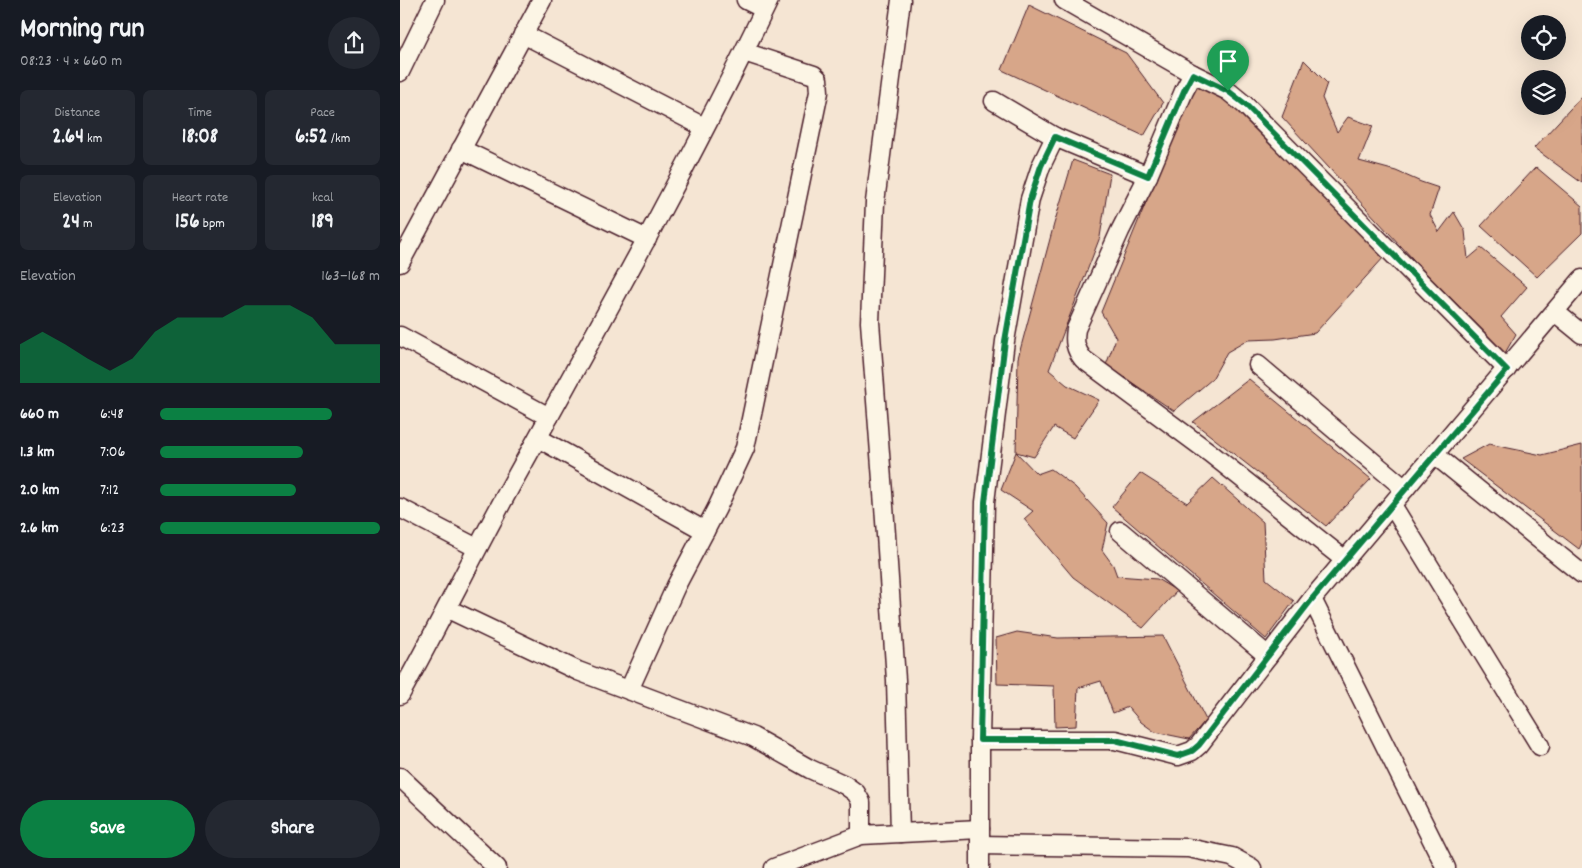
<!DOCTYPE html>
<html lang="en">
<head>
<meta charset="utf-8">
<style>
	body { margin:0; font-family:Dekko,sans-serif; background:#242831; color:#f1f3f6; height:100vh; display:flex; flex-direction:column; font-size:19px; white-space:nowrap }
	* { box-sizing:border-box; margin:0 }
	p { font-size:16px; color:#9ea1a6 }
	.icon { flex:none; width:28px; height:28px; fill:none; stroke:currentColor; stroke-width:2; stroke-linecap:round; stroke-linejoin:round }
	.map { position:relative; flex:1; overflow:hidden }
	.side { display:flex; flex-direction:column; background:#171b24; width:400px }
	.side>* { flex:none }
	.tools { position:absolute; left:1121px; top:15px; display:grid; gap:10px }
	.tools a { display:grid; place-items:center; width:45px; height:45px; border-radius:50%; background:#171b24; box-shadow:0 5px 20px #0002; font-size:25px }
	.pin { position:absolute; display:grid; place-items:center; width:42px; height:42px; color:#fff; margin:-51px -21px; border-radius:50% 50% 50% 0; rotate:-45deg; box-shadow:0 0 5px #0007 }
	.pin .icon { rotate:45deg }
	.round { display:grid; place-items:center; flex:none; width:52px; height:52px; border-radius:26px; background:#242831 }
	.headline { display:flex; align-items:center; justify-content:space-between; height:85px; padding:0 20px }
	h1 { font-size:28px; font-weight:700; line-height:38px }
	.stats { display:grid; grid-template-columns:repeat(3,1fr); gap:8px; height:85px; padding:5px 20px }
	.stats div { display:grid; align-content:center; border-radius:8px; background:#242831; text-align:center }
	.stats b { font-size:21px; font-weight:700 }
	.stats small { font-size:14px; font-weight:400 }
	.stats p { font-size:14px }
	.chart { height:140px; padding:10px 20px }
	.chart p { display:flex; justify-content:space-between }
	.chart svg { width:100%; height:90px; margin-top:5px; fill:#0b8043; opacity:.7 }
	.primary-button { display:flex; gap:10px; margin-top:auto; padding:10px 20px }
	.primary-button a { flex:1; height:58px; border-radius:30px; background:#0b8043; color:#fff; font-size:20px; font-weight:700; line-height:58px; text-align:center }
	.primary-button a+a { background:#242831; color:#f1f3f6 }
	ul { padding:0 20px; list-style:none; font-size:16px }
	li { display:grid; grid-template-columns:80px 60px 1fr; align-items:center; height:38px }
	li i { height:12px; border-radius:6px; background:#0b8043 }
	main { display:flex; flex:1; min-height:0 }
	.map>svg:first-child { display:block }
</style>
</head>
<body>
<main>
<section class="side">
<div class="headline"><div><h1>Morning run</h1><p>08:23 · 4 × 660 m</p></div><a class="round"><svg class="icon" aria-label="share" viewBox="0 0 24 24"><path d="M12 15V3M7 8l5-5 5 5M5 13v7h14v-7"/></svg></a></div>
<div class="stats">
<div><p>Distance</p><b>2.64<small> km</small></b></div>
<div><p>Time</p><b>18:08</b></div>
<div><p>Pace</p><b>6:52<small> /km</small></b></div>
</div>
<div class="stats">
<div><p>Elevation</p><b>24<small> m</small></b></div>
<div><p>Heart rate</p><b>156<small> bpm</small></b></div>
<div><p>kcal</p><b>189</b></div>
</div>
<div class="chart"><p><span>Elevation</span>163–168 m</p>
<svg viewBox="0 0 160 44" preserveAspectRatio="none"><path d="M0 44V25L10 19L20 25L30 32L40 38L50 32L60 19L70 12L80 12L90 12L100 6L110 6L120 6L130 12L140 25L150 25L160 25V44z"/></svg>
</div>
<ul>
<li><b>660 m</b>6:48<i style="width:78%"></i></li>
<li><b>1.3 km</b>7:06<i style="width:65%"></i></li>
<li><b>2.0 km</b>7:12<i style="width:62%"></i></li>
<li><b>2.6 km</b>6:23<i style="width:100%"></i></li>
</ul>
<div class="primary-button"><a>Save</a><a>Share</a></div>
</section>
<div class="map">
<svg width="1182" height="868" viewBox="0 0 1182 868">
	<rect width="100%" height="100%" fill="#f5e5d3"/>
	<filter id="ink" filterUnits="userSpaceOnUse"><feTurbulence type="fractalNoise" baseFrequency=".02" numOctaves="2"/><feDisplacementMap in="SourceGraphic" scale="10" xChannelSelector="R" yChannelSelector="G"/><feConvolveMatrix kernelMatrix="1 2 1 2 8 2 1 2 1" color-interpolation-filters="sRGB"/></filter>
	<g filter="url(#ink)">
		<g fill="#d7a689" stroke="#4a1f2b">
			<polygon points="629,5 726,53 763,103 744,136 602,70"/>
			<polygon points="904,60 927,83 922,98 937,132 948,117 973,126 959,161 996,171 1021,182 1039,188 1030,215 1039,232 1054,212 1065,231 1068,259 1081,248 1127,287 1101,317 1116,334 1105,353 1024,271 882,117"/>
			<polygon points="794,85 830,100 985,256 915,333 875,339 848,340 827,352 812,379 774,411 706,365 716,338 701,312"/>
			<polygon points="1182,96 1182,183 1134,148"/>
			<polygon points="673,160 710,174 700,237 649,370 667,385 699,400 673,438 654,427 634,457 616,452 618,358 654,224"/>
			<polygon points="1136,167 1182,206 1182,233 1137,277 1081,226"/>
			<polygon points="849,379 971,479 926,526 793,422"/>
			<polygon points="1089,444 1142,455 1182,445 1182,543 1179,549 1061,459"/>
			<polygon points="616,452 637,474 651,469 675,487 708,523 702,550 713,565 717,576 757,579 777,591 743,628 673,577 624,519 633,511 601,490"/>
			<polygon points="740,473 787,503 813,478 863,522 866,579 894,601 866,639 712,507"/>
			<polygon points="617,632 658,638 763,636 806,720 789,739 755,732 741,722 728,707 713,713 701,681 678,688 676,726 655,727 654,686 597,684 596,638"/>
		</g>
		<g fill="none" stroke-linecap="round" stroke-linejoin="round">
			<defs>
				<g id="minor">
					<polyline points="346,0 364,9"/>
					<path d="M664 0 793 74 784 91 748 176 720 231 676 329C674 341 675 349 683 359L810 453 945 560"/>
					<polyline points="123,34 304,127"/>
					<polyline points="0,72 35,0"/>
					<polyline points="793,74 828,91 845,105 1107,369"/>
					<polyline points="594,101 655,137"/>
					<polyline points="61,149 247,239"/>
					<polyline points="0,263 142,0"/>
					<polyline points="1155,312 1182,334"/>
					<polyline points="0,336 149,417"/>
					<polyline points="858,365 1005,489"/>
					<polyline points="138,438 305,531"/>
					<polyline points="1035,455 1182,574"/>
					<polyline points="992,505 1140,746"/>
					<polyline points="0,508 77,548"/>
					<polyline points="720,531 868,656"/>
					<polyline points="912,599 1046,868"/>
					<polyline points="48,609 178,671 353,737 410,769 445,785 456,793 461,802 461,835"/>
					<polyline points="229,690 276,586 317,508 345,448 419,92 418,79 414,75 344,52"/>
					<path d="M0 695C39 625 74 553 113 482 201 323 290 164 369 0"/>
					<polyline points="580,740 715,740 778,756 792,751 799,745 912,599 1182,279"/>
					<polyline points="0,777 97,868"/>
					<polyline points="500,833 496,680 484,506 470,322 475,202 501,0"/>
					<polyline points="580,845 788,848 832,857 852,868"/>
					<polyline points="374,868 461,835 580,829"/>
					<polyline points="580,868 580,740 585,502 605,341 630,199 641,166 655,137 748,176"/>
				</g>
			</defs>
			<use href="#minor" stroke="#4a1f2b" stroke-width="21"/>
			<use href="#minor" stroke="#fcf5e5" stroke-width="18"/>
		</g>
	</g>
	<g fill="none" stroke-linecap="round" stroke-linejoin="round" filter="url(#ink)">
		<defs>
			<polygon id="route" points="793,74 828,91 845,104 1107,370 912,599 799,745 792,751 778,756 715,740 580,740 585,502 605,341 630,200 641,166 655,137 748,176 784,91"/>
		</defs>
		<use href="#route" stroke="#fff" stroke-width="10"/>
		<use href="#route" stroke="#0b8043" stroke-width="6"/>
	</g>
</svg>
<div class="tools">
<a><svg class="icon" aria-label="locate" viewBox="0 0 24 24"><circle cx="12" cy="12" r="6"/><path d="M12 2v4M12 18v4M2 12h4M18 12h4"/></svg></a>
<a><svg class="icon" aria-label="layers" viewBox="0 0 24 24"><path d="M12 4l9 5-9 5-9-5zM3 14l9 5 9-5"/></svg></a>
</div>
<div class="pin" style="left:828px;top:91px;background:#1e9e55"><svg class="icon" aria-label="arrive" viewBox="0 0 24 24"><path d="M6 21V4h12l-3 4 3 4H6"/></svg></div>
</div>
</main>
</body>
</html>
